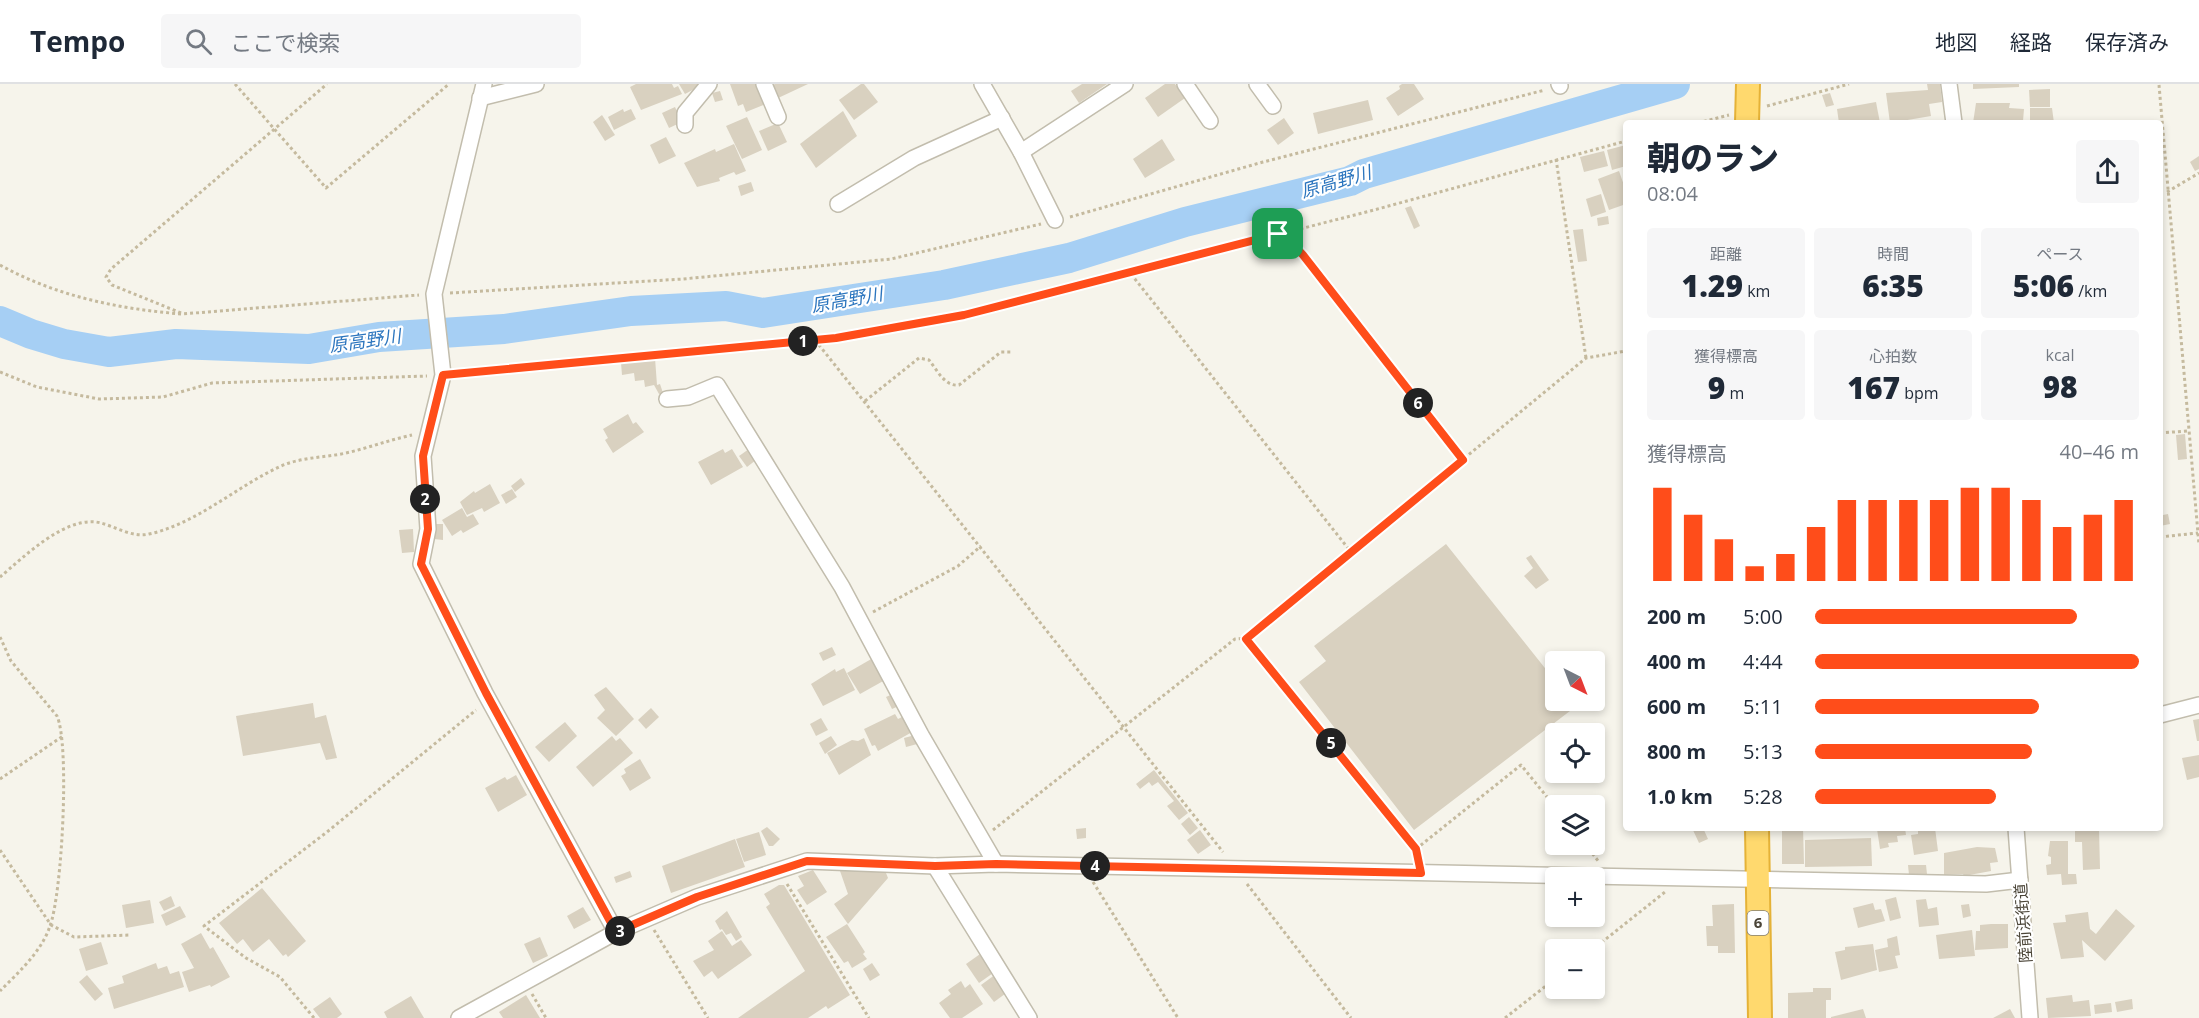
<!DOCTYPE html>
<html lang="ja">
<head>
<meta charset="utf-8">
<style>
	body { margin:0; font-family:"Open Sans","Noto Sans JP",sans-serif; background:#f6f6f7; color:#1f2937; height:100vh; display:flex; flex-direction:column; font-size:22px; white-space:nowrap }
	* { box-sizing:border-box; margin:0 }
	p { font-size:20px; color:#747a83 }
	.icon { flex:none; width:33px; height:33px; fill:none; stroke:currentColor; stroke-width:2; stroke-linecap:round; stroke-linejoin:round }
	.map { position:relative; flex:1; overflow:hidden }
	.sheet { position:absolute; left:1623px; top:36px; width:540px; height:711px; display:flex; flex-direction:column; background:#fff; border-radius:6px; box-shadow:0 3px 9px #0003 }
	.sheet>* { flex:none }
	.needle { width:39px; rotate:138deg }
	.fabs { position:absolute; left:1545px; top:567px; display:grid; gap:12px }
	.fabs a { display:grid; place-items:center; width:60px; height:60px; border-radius:6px; background:#fff; box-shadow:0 3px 9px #0003; font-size:30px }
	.pin { position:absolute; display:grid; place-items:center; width:51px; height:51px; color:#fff; margin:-26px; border-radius:12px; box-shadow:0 3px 9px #0006 }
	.km { position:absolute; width:30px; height:30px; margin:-15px; border-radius:50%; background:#222; color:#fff; font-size:16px; line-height:30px; text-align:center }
	.round { display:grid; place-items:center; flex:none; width:63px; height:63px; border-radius:6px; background:#f6f6f7 }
	.summary { display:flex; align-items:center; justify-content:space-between; height:102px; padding:0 24px }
	h1 { font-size:33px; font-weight:800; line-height:45px }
	.metrics { display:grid; grid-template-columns:repeat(3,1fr); gap:9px; height:102px; padding:6px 24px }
	.metrics div { display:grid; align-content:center; border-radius:6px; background:#f6f6f7; text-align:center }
	.metrics b { font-size:30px; font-weight:800 }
	.metrics small { font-size:16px; font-weight:400 }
	.metrics p { font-size:16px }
	.chart { height:168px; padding:12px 24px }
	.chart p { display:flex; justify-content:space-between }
	.chart svg { width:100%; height:108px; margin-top:6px; stroke:#ff4d1a; stroke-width:6 }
	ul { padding:0 24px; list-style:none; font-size:20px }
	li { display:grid; grid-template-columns:96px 72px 1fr; align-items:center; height:45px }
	li i { height:15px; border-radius:8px; background:#ff4d1a }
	header { display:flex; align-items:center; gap:36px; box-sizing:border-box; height:84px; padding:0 30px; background:#fff; border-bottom:2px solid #e0e1e3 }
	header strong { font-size:28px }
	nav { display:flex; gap:33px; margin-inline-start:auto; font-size:21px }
	.search { width:420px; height:54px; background:#f6f6f7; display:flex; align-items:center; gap:15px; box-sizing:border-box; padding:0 21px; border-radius:6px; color:#747a83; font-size:22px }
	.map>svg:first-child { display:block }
</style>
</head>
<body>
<header>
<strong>Tempo</strong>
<div class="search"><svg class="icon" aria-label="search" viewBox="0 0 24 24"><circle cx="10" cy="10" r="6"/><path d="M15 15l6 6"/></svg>ここで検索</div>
<nav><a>地図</a><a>経路</a><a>保存済み</a></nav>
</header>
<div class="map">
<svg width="2199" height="934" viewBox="0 0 2199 934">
	<rect width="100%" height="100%" fill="#f6f4eb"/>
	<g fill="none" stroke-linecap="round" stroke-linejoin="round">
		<polyline stroke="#a6cff4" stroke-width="30" points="0,237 31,250 64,260 109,268 176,260 309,265 379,253 504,245 631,227 726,222 763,229 944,201 1069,174 1185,138 1350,97 1364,90 1675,0"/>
	</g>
	<g fill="#d9d1c0">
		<polygon points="636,0 672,0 674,4 678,2 682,10 641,26 630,3"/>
		<polygon points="679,0 699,0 700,2 685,10"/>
		<polygon points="730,0 758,0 766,20 746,28 743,20 738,22"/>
		<polygon points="775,0 808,0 776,15 769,3"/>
		<polygon points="861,0 864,0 878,18 854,36 839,16"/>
		<polygon points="1082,0 1107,0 1079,19 1071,7"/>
		<polygon points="1165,0 1175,0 1185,14 1158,33 1145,14"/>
		<polygon points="1402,0 1414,0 1424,15 1398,32 1386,14 1400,5 1399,2"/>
		<polygon points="1927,0 1940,0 1942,18 1929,20 1931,32 1890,39 1886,9 1928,6"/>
		<polygon points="1973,0 2019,0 2019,3 1973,5"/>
		<polygon points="2050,5 2050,23 2030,23 2029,6"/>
		<polygon points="720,7 723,16 715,18 712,9"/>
		<polygon points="1830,9 1834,21 1826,23 1822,11"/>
		<polygon points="1368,16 1373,36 1318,50 1313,29"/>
		<polygon points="1876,18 1880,39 1839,39 1837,25"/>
		<polygon points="1976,19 2010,19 2009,24 2024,25 2023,37 2030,37 2030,24 2052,24 2054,39 1973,39"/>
		<polygon points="675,23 682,38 669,44 662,29"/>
		<polygon points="623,25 624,28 631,25 636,35 614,46 608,33"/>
		<polygon points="843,27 857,52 816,84 800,60"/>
		<polygon points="602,31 615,51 605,57 593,38"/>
		<polygon points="747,33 762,66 742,75 726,42"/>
		<polygon points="1284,34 1294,49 1278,61 1267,46"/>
		<polygon points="778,39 787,58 768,67 759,47"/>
		<polygon points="666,53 676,72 659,80 650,61"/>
		<polygon points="1162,55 1175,76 1145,94 1133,75"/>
		<polygon points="734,60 746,87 736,91 734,88 719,94 720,97 697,103 684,79 715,65 716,68"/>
		<polygon points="1626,61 1626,82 1612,86 1607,66"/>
		<polygon points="1604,67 1608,82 1584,88 1580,73"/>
		<polygon points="2199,72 2199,85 2195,87 2190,78"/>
		<polygon points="1619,87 1626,107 1626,120 1609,126 1598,95"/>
		<polygon points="751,98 754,107 741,112 738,102"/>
		<polygon points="1601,110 1606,128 1591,133 1586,115"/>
		<polygon points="1411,122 1420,142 1414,145 1405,124"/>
		<polygon points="1608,132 1609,140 1598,142 1597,134"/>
		<polygon points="1583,145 1587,177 1578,178 1573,146"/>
		<polygon points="641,274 655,274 657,301 660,300 663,309 659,310 654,301 645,303 644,296 635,297 634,289 622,291 621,279 641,277"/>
		<polygon points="628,330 633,340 636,338 644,348 613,369 605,356 608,354 603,345"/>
		<polygon points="2185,350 2187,375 2178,376 2176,351"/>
		<polygon points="723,365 725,369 732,365 743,383 711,401 698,378"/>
		<polygon points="749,365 756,376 747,383 739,372"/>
		<polygon points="521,394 525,400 515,408 511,402"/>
		<polygon points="490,400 500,419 484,428 482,424 467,431 460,418 474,407 475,409"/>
		<polygon points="512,405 517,413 506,420 501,411"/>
		<polygon points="2160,422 2163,431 2168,430 2170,440 2160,442"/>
		<polygon points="462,424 467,433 473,430 479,440 463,449 461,446 452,452 442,436"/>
		<polygon points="434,440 443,440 443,456 434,455"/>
		<polygon points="413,445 414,468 402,469 399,446"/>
		<polygon points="1446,460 1556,598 1556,616 1562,616 1570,627 1414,746 1299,598 1326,577 1314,562"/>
		<polygon points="1531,471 1549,496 1536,505 1524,492 1533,484 1526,474"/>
		<polygon points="832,563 836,571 823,577 819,569"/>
		<polygon points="873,574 885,596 860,610 847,589"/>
		<polygon points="844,584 855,606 823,622 811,600 835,585 836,588"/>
		<polygon points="606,603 634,635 616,652 597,634 605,626 594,611"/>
		<polygon points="895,609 901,621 892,625 886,613"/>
		<polygon points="313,619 315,634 326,631 337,674 326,676 320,659 243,672 236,632"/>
		<polygon points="651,624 659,633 646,645 638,636"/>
		<polygon points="895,630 898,635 906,631 914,647 878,667 875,661 872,662 864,645"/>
		<polygon points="821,634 828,646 816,652 810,640"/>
		<polygon points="2199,635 2199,657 2197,657 2193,636"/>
		<polygon points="565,638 577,652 549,678 535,663"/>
		<polygon points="919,650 921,659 906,663 904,654"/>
		<polygon points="612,652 616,657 620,654 633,669 593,703 576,683"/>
		<polygon points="831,652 837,661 825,670 819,659"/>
		<polygon points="864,654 871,671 839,691 827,669 852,656 858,657"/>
		<polygon points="2199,671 2199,693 2187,696 2182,674"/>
		<polygon points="640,675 651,694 630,707 621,692 626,689 624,685"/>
		<polygon points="1154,686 1188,729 1179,736 1167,722 1174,717 1158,698 1152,702 1149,698 1140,705 1136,700"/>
		<polygon points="516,691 527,711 498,728 485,704 505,693 507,696"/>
		<polygon points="1189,733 1198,744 1190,751 1181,740"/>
		<polygon points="767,743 780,755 773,762 769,762 761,747"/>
		<polygon points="1086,744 1086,754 1077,755 1076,745"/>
		<polygon points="1692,744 1703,744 1708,755 1699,759"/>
		<polygon points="1782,744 1803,744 1804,780 1782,780"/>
		<polygon points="1905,744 1906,751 1897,752 1898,758 1888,759 1889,763 1880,765 1877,745"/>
		<polygon points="1935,744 1938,767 1914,771 1911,751 1918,750 1918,745"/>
		<polygon points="2075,744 2099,744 2100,785 2083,786 2082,758 2075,758"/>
		<polygon points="1200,746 1211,761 1198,770 1187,756"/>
		<polygon points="759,748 766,771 744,778 736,755"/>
		<polygon points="1871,754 1872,782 1805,783 1805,756"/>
		<polygon points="735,755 745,783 671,809 662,782"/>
		<polygon points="2050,757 2068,757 2068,790 2076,790 2077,800 2062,801 2061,790 2047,791 2046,781 2051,780 2051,773 2048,772"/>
		<polygon points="1977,763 1995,764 1998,778 1990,779 1991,787 1964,792 1963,790 1944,791 1944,769"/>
		<polygon points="1908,781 1926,781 1927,790 1909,791"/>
		<polygon points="813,786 827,808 807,821 797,806 804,802 798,792"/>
		<polygon points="873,786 886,789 888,794 848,840 834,820 848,810 840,787"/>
		<polygon points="630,787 632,793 616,799 614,793"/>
		<polygon points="779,801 784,801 850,911 828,925 826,922 808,934 738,934 805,887 766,823 770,820 764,810"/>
		<polygon points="262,804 306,857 288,873 286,870 283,872 269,855 253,868 243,855 237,860 219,839"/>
		<polygon points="171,812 175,822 164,827 159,818"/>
		<polygon points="1896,813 1901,834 1890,837 1885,816"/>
		<polygon points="1926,815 1928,825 1937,823 1939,841 1919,843 1916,816"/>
		<polygon points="150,816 154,839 126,844 122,821"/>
		<polygon points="1873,819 1875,826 1881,825 1885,837 1858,844 1853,824"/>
		<polygon points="1734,820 1735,869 1718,869 1718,862 1707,862 1706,842 1713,842 1712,821"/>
		<polygon points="1969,820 1971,832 1963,834 1961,821"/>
		<polygon points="180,822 186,833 166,842 161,831"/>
		<polygon points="583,823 591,836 574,845 567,832"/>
		<polygon points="2116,825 2135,842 2105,877 2082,856 2084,873 2061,875 2053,839 2066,838 2065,831 2088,828 2090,845 2096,850"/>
		<polygon points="727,827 742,853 736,857 731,849 726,851 722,845 720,846 715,837"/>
		<polygon points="847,840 865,868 863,870 867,875 852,884 848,877 844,879 826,853"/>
		<polygon points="1991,840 2008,840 2008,864 1975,866 1976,847 1980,847 1980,841"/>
		<polygon points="1972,846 1975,872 1939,875 1936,851"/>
		<polygon points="722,847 732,862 741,856 752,871 718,895 712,887 704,893 693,877 714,866 708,857"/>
		<polygon points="201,849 210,865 213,863 230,893 211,903 210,901 189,908 182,888 194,884 181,860"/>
		<polygon points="1897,852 1900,871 1895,872 1898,884 1879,888 1875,866 1888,863 1887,855"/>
		<polygon points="540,853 548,872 533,879 524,860"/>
		<polygon points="101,858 108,880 86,887 79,865"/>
		<polygon points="1873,860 1877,886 1841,896 1835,868 1845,866 1845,863"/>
		<polygon points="983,868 996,887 979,899 966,880"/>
		<polygon points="156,879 158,885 167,882 170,890 179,887 184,903 114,925 108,904 124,899 122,892"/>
		<polygon points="872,879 880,891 870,897 863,885"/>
		<polygon points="996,890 1009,907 994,918 981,901"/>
		<polygon points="87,891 103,910 95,917 79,898"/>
		<polygon points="961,897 965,904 970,900 983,920 962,934 950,934 939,919 951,910 948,906"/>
		<polygon points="1813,904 1831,904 1831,916 1826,916 1826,934 1788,934 1788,909 1813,908"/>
		<polygon points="526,911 540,934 503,934 499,928"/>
		<polygon points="2072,911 2073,918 2089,916 2091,932 2048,934 2046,914"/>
		<polygon points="411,912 424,934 387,934 384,928"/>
		<polygon points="330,913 342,930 337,934 320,934 313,925"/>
		<polygon points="2132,915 2133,925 2117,928 2115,918"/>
		<polygon points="2111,919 2112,928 2095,930 2094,921"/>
		<polygon points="1863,925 1866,934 1831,934 1831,933"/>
		<polygon points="2010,925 2015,934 1993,934"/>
	</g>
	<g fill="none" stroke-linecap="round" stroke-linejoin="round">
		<defs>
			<g id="minor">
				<polyline points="484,0 434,210 443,291 423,372 428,445 421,480 485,609 616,848"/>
				<polyline points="764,0 778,33"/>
				<polyline points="982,0 1021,68 1055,136"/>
				<polyline points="1185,0 1210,37"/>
				<polyline points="1257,0 1273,22"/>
				<polyline points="1559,0 1560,2"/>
				<polyline points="1949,0 1954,39"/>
				<polyline points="480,14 536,0"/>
				<polyline points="685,41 685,29 709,0"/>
				<polyline points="1021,68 1125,0"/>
				<polyline points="838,120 914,74 1002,34"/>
				<polyline points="667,315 688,313 717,301 842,503 921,651 996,780"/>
				<polyline points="2160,631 2199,621"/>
				<polyline points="2016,744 2030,934"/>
				<polyline points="935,782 1029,934"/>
				<polyline points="459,934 616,848 697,813 807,777 935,782 996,780 1986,800 2020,796"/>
			</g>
			<g id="highway">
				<polyline points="1747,39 1748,0"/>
				<polyline points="1757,744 1760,934"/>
			</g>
		</defs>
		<use href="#minor" stroke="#c2bdad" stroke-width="18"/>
		<use href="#highway" stroke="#e5b237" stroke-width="26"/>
		<g stroke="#c5ba9e" stroke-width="3" stroke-dasharray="3 3" stroke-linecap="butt">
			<polyline points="235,0 326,104 449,0"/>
			<polyline points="2159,1 2199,461"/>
			<polyline points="1767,22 1849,0"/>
			<polyline points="1698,39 1729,31"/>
			<polyline points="1556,75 1586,274"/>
			<polyline points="2167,108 2199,89"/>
			<polyline points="1070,133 1263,78 1545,6"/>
			<polyline points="1279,151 1290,157 1303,171 1463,376"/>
			<path d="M0 181C56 212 118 225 182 230L419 211"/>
			<polyline points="1131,190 1351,468"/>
			<polyline points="450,209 683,195 891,175 1041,140"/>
			<polyline points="181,229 112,201 106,193 111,185 327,0"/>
			<polyline points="815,256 1223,768"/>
			<polyline points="0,288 37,303 99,315 163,313 212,299 427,292"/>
			<polyline points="457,290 835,254 964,231 1374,126 1626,57"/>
			<path d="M865 317 919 274 929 276C937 286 945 303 959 301L1001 268H1012"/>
			<polyline points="2160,349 2187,347"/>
			<polyline points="2160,453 2198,449"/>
			<path d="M0 493C25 472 67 430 101 439 116 443 133 454 149 450 196 440 236 403 279 383 300 373 323 374 346 369 368 364 389 356 412 351"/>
			<polyline points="873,528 958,482 981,462"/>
			<path d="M0 553 11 577 57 632C70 661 62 810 50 842 42 867 18 889 0 907"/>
			<polyline points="0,695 63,652"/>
			<polyline points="993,746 1235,555 1246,554"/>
			<polyline points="1585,760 1599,778"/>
			<polyline points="1416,765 1521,681 1556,724"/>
			<polyline points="0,766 51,841 74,853 130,851"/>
			<polyline points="1418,775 1416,765 1246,554 1586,274 1626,267"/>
			<polyline points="1093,798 1178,934"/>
			<polyline points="787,800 869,934"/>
			<polyline points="1247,800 1351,934"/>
			<polyline points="654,846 708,934"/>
			<polyline points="1592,866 1665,808"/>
			<polyline points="532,910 546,934"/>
			<polyline points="314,934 280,893 246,874 204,842 327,748 476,626"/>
			<polyline points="1505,934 1556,894"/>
		</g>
		<use href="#minor" stroke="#fff" stroke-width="15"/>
		<use href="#highway" stroke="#ffd96e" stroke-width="22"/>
	</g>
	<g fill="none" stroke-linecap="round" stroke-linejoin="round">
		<defs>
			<polygon id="route" points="1278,150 1290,157 1303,171 1463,376 1246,555 1416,765 1421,789 996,780 935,782 807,777 697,813 616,848 486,609 421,480 428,445 423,372 443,291 836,254 964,231"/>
		</defs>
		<use href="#route" stroke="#fff" stroke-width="12"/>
		<use href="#route" stroke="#ff4d1a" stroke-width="8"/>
	</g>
	<g text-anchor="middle" stroke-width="4.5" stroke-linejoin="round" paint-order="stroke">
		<rect fill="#fff" stroke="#817d74" stroke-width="1.5" x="1747.5" y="827" width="21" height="24" rx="4.5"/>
		<g font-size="15" font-weight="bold" fill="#4b4538">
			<text x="1758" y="844">6</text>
		</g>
		<g font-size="16" fill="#4b4538" stroke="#fff">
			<text transform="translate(2023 839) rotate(-94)" y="6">陸前浜街道</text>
		</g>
		<g font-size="18" font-style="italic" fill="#2b75be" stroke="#fff">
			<text transform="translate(1336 98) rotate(-16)" y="6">原高野川</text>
			<text transform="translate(847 216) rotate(-10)" y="6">原高野川</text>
			<text transform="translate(365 257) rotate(-8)" y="6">原高野川</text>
		</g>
	</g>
</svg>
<div class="fabs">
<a><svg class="needle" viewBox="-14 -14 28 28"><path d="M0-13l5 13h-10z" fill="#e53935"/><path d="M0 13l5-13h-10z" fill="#747a83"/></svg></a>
<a><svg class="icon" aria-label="locate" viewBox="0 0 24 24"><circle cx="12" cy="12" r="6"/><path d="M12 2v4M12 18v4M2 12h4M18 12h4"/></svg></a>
<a><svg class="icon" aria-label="layers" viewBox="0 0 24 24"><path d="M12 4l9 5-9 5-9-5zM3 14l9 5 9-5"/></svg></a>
<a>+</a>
<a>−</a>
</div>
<div class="pin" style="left:1278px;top:150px;background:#1e9e55"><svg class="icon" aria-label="arrive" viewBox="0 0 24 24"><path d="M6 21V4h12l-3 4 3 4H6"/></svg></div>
<b class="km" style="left:803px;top:257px">1</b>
<b class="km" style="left:425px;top:415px">2</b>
<b class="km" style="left:620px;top:847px">3</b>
<b class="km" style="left:1095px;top:782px">4</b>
<b class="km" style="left:1331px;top:659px">5</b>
<b class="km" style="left:1418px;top:319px">6</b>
<section class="sheet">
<div class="summary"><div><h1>朝のラン</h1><p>08:04</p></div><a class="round"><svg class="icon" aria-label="share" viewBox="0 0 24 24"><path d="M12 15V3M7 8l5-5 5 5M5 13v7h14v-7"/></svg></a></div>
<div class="metrics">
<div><p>距離</p><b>1.29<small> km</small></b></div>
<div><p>時間</p><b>6:35</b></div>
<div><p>ペース</p><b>5:06<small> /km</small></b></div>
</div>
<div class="metrics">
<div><p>獲得標高</p><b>9<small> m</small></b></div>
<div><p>心拍数</p><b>167<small> bpm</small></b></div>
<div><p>kcal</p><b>98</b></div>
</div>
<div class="chart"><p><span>獲得標高</span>40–46 m</p>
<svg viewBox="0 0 160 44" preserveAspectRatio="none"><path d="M5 44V6M15 44V17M25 44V27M35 44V38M45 44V33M55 44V22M65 44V11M75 44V11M85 44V11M95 44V11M105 44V6M115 44V6M125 44V11M135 44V22M145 44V17M155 44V11"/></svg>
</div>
<ul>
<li><b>200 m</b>5:00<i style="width:81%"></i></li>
<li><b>400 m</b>4:44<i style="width:100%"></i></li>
<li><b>600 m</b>5:11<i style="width:69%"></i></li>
<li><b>800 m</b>5:13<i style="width:67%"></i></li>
<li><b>1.0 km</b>5:28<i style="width:56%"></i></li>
</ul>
</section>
</div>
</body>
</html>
